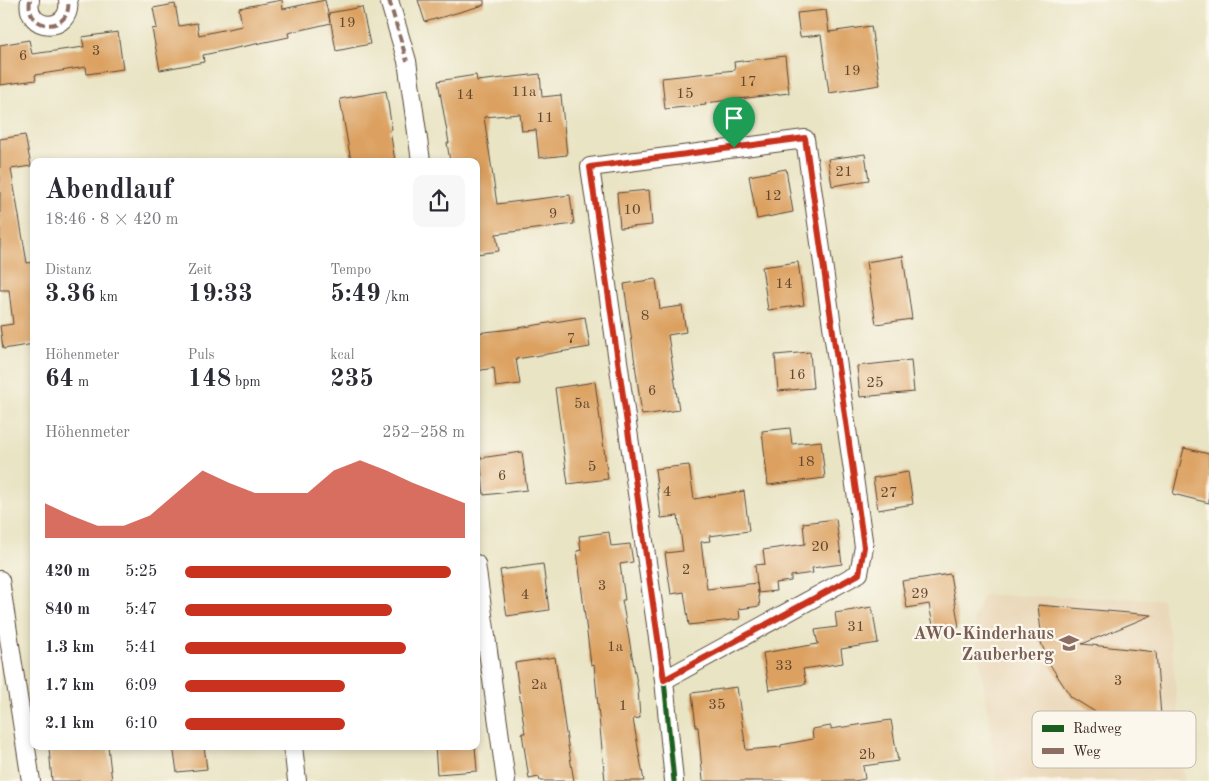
<!DOCTYPE html>
<html lang="de">
<head>
<meta charset="utf-8">
<style>
	body { margin:0; font-family:"Old Standard TT",serif; background:#f7f7f7; color:#2b2b33; height:100vh; display:flex; flex-direction:column; font-size:19px; white-space:nowrap }
	* { box-sizing:border-box; margin:0 }
	p { font-size:16px; color:#7c7c81 }
	.icon { flex:none; width:28px; height:28px; fill:none; stroke:currentColor; stroke-width:2; stroke-linecap:round; stroke-linejoin:round }
	.map { position:relative; flex:1; overflow:hidden }
	.side { position:absolute; left:30px; top:158px; width:450px; height:592px; display:flex; flex-direction:column; background:#fff; border-radius:10px; box-shadow:0 2px 8px #0003 }
	.side>* { flex:none }
	.pin { position:absolute; display:grid; place-items:center; width:42px; height:42px; color:#fff; margin:-51px -21px; border-radius:50% 50% 50% 0; rotate:-45deg; box-shadow:0 0 5px #0007 }
	.pin .icon { rotate:45deg }
	.round { display:grid; place-items:center; flex:none; width:52px; height:52px; border-radius:10px; background:#f7f7f7 }
	.head { display:flex; align-items:center; justify-content:space-between; height:85px; padding:0 15px }
	h1 { font-size:28px; font-weight:600; line-height:38px }
	.metrics { display:grid; grid-template-columns:repeat(3,1fr); gap:8px; height:85px; padding:5px 15px }
	.metrics div { display:grid; align-content:center }
	.metrics b { font-size:25px; font-weight:600 }
	.metrics small { font-size:14px; font-weight:400 }
	.metrics p { font-size:14px }
	.chart { height:140px; padding:10px 15px }
	.chart p { display:flex; justify-content:space-between }
	.chart svg { width:100%; height:90px; margin-top:5px; fill:#c8321e; opacity:.7 }
	ul { padding:0 15px; list-style:none; font-size:16px }
	li { display:grid; grid-template-columns:80px 60px 1fr; align-items:center; height:38px }
	li i { height:12px; border-radius:6px; background:#c8321e }
	.map>svg:first-child { display:block }
</style>
</head>
<body>
<div class="map">
<svg width="1209" height="781" viewBox="0 0 1209 781">
	<rect width="100%" height="100%" fill="#fbf7ec"/>
	<filter id="ink" filterUnits="userSpaceOnUse"><feTurbulence type="fractalNoise" baseFrequency=".02" numOctaves="2"/><feDisplacementMap in="SourceGraphic" scale="10" xChannelSelector="R" yChannelSelector="G"/><feConvolveMatrix kernelMatrix="1 2 1 2 8 2 1 2 1" color-interpolation-filters="sRGB"/></filter>
	<filter id="wash" filterUnits="userSpaceOnUse"><feTurbulence type="fractalNoise" baseFrequency=".0096" numOctaves="4" result="noise"/><feDisplacementMap in="SourceGraphic" scale="20" xChannelSelector="R" yChannelSelector="G"/><feGaussianBlur stdDeviation="1.12" result="paint"/><feColorMatrix in="noise" values="0 0 0 0 0 0 0 0 0 0 0 0 0 0 0 0 0 1.4 0 .05"/><feComposite in="paint" operator="in"/></filter>
	<g filter="url(#wash)">
		<rect width="100%" height="100%" fill="#e9e4c4"/>
		<polygon fill="#ead8ba" points="983,595 1162,599 1172,648 1184,781 1055,781 997,778 974,618"/>
		<g id="blocks">
			<g fill="#dca160">
				<polygon points="282,0 283,9 325,0 330,22 329,13 362,7 370,44 336,51 331,23 288,33 289,37 203,55 204,62 160,70 152,29 157,28 153,8 175,4 179,26 197,23 199,35 242,26 239,8"/>
				<polygon points="418,0 484,0 484,5 425,22"/>
				<polygon points="826,10 829,32 871,26 880,85 829,93 821,35 800,37 797,13"/>
				<polygon points="118,32 123,69 87,74 86,67 35,75 36,80 0,85 0,45 29,40 32,54 84,47 82,37"/>
				<polygon points="785,56 789,93 705,103 706,105 665,109 662,78 735,70 734,62"/>
				<polygon points="540,74 542,97 561,95 567,155 539,158 536,130 522,131 520,114 484,117 497,204 570,195 574,224 496,234 499,251 476,254 476,161 450,161 447,143 449,143 438,81 476,75 477,81"/>
				<polygon points="386,91 392,129 390,130 395,161 351,161 340,99"/>
				<polygon points="25,135 31,166 11,169 27,263 34,262 34,344 3,349 0,326 13,324 9,290 0,290 0,139"/>
				<polygon points="865,154 869,180 832,186 828,159"/>
				<polygon points="786,169 793,212 757,219 749,176"/>
				<polygon points="649,190 652,225 620,228 617,193"/>
				<polygon points="903,256 912,319 876,324 866,262"/>
				<polygon points="798,262 804,305 768,310 762,267"/>
				<polygon points="656,279 660,309 682,306 686,332 668,335 679,410 642,415 624,284"/>
				<polygon points="585,317 590,347 516,359 520,384 496,387 494,368 476,371 476,333 512,329"/>
				<polygon points="810,352 813,388 778,391 775,355"/>
				<polygon points="911,360 914,392 860,397 857,366"/>
				<polygon points="595,382 608,479 568,484 555,388"/>
				<polygon points="790,428 792,444 821,441 825,478 768,485 762,431"/>
				<polygon points="1184,448 1209,454 1209,503 1173,494"/>
				<polygon points="522,452 527,490 484,495 480,458"/>
				<polygon points="689,465 694,499 744,491 749,531 709,536 710,541 701,542 707,589 757,583 760,606 739,609 740,619 689,625 684,592 671,594 665,553 683,551 678,516 661,518 655,469"/>
				<polygon points="908,472 913,504 878,510 873,478"/>
				<polygon points="836,519 842,564 812,568 813,573 791,576 791,581 775,583 776,591 758,593 755,565 765,564 763,550 805,544 803,523"/>
				<polygon points="609,532 611,546 630,544 633,562 620,564 625,600 622,600 638,689 640,718 633,719 644,781 605,781 594,664 591,665 577,551 581,550 579,536"/>
				<polygon points="543,564 549,610 507,616 500,570"/>
				<polygon points="950,574 959,627 934,631 929,604 907,608 902,581"/>
				<polygon points="1038,605 1152,615 1082,644 1156,652 1162,729 1120,724 1105,718 1071,697 1049,663 1037,632 1041,632"/>
				<polygon points="872,607 878,643 841,649 843,663 803,669 806,684 769,690 763,653 818,644 815,630 837,627 835,613"/>
				<polygon points="555,657 565,727 574,781 540,781 539,777 529,779 522,733 525,733 515,663"/>
				<polygon points="737,687 746,750 781,747 781,745 813,739 812,729 831,726 831,729 891,720 898,761 863,766 865,779 854,781 703,781 698,727 696,727 692,693"/>
				<polygon points="68,746 108,746 112,781 52,781 49,748"/>
				<polygon points="173,746 204,746 207,769 177,772"/>
				<polygon points="435,746 475,746 477,771 437,774"/>
			</g>
		</g>
	</g>
	<g filter="url(#ink)">
		<use href="#blocks" fill-opacity="0" stroke="#554637" stroke-width="1"/>
		<g fill="none" stroke-linecap="round" stroke-linejoin="round">
			<defs>
				<g id="street">
					<path d="M30 0C24 32 73 34 68 0"/>
					<polyline points="389,0 407,61 421,161"/>
					<polyline points="476,564 506,781"/>
					<polyline points="0,580 31,781"/>
					<polyline points="664,680 859,573 864,547 805,139 590,167 664,680 674,781"/>
					<polyline points="293,746 297,781"/>
				</g>
			</defs>
			<use href="#street" stroke="#554637" stroke-width="20"/>
			<use href="#street" stroke="#fff" stroke-width="18"/>
			<g stroke="#8d6e63" stroke-width="4" stroke-dasharray="8 4" stroke-linecap="butt">
				<path d="M30 0C24 32 73 34 68 0"/>
				<polyline points="389,0 407,61"/>
			</g>
			<defs>
				<polyline id="cycleway" points="664,680 859,573 864,547 805,139 590,167 664,680 674,781"/>
			</defs>
			<use href="#cycleway" stroke="#fbf7ec" stroke-width="8"/>
			<use href="#cycleway" stroke="#1b5e20" stroke-width="5"/>
		</g>
	</g>
	<g fill="none" stroke-linecap="round" stroke-linejoin="round" filter="url(#ink)">
		<defs>
			<polygon id="route" points="805,138 864,547 859,574 664,680 590,167"/>
		</defs>
		<use href="#route" stroke="#fff" stroke-width="10"/>
		<use href="#route" stroke="#c8321e" stroke-width="6"/>
	</g>
	<defs>
		<symbol id="school-bare" viewBox="-9 -9 18 18"><path d="M0-5L7-2L0 1L-7-2ZM-4 1L0 2.5L4 1V4Q0 6-4 4Z" fill="#8d6e63" stroke="#fbf7ec" stroke-width="2.5" paint-order="stroke"/></symbol>
	</defs>
	<g fill-rule="evenodd">
		<use href="#school-bare" x="1055" y="629" width="28" height="28"/>
	</g>
	<g text-anchor="middle" stroke-width="4.5" stroke-linejoin="round" paint-order="stroke">
		<g font-size="15" fill="#63482e">
			<text x="347" y="27">19</text>
			<text x="96" y="55">3</text>
			<text x="23" y="60">6</text>
			<text x="852" y="75">19</text>
			<text x="748" y="86">17</text>
			<text x="524" y="96">11a</text>
			<text x="685" y="98">15</text>
			<text x="465" y="99">14</text>
			<text x="545" y="122">11</text>
			<text x="844" y="176">21</text>
			<text x="773" y="200">12</text>
			<text x="632" y="214">10</text>
			<text x="553" y="218">9</text>
			<text x="784" y="288">14</text>
			<text x="645" y="320">8</text>
			<text x="571" y="343">7</text>
			<text x="797" y="379">16</text>
			<text x="875" y="387">25</text>
			<text x="652" y="395">6</text>
			<text x="582" y="408">5a</text>
			<text x="806" y="466">18</text>
			<text x="592" y="471">5</text>
			<text x="502" y="480">6</text>
			<text x="667" y="496">4</text>
			<text x="889" y="497">27</text>
			<text x="820" y="551">20</text>
			<text x="686" y="574">2</text>
			<text x="602" y="590">3</text>
			<text x="920" y="598">29</text>
			<text x="525" y="599">4</text>
			<text x="856" y="631">31</text>
			<text x="615" y="651">1a</text>
			<text x="784" y="670">33</text>
			<text x="1118" y="685">3</text>
			<text x="539" y="689">2a</text>
			<text x="717" y="709">35</text>
			<text x="623" y="710">1</text>
			<text x="867" y="759">2b</text>
		</g>
		<g font-size="18" font-weight="bold" fill="#785e54" stroke="#fbf7ec" text-anchor="end">
			<text x="1054" y="639">AWO-Kinderhaus<tspan x="1054" dy="21">Zauberberg</tspan></text>
		</g>
	</g>
	<rect x="1032" y="711" width="164" height="57" rx="8" fill="#fbf7ec" stroke="#c1baae" stroke-width="1"/>
	<rect x="1042" y="725" width="22" height="7" fill="#1b5e20"/>
	<rect x="1042" y="748" width="22" height="6" fill="#8d6e63"/>
	<g font-size="14" fill="#3b2a1e">
		<text x="1073" y="733">Radweg</text>
		<text x="1073" y="756">Weg</text>
	</g>
</svg>
<div class="pin" style="left:734px;top:148px;background:#1e9e55"><svg class="icon" aria-label="arrive" viewBox="0 0 24 24"><path d="M6 21V4h12l-3 4 3 4H6"/></svg></div>
<section class="side">
<div class="head"><div><h1>Abendlauf</h1><p>18:46 · 8 × 420 m</p></div><a class="round"><svg class="icon" aria-label="share" viewBox="0 0 24 24"><path d="M12 15V3M7 8l5-5 5 5M5 13v7h14v-7"/></svg></a></div>
<div class="metrics">
<div><p>Distanz</p><b>3.36<small> km</small></b></div>
<div><p>Zeit</p><b>19:33</b></div>
<div><p>Tempo</p><b>5:49<small> /km</small></b></div>
</div>
<div class="metrics">
<div><p>Höhenmeter</p><b>64<small> m</small></b></div>
<div><p>Puls</p><b>148<small> bpm</small></b></div>
<div><p>kcal</p><b>235</b></div>
</div>
<div class="chart"><p><span>Höhenmeter</span>252–258 m</p>
<svg viewBox="0 0 160 44" preserveAspectRatio="none"><path d="M0 44V27L10 33L20 38L30 38L40 33L50 22L60 11L70 17L80 22L90 22L100 22L110 11L120 6L130 11L140 17L150 22L160 27V44z"/></svg>
</div>
<ul>
<li><b>420 m</b>5:25<i style="width:95%"></i></li>
<li><b>840 m</b>5:47<i style="width:74%"></i></li>
<li><b>1.3 km</b>5:41<i style="width:79%"></i></li>
<li><b>1.7 km</b>6:09<i style="width:57%"></i></li>
<li><b>2.1 km</b>6:10<i style="width:57%"></i></li>
</ul>
</section>
</div>
</body>
</html>
